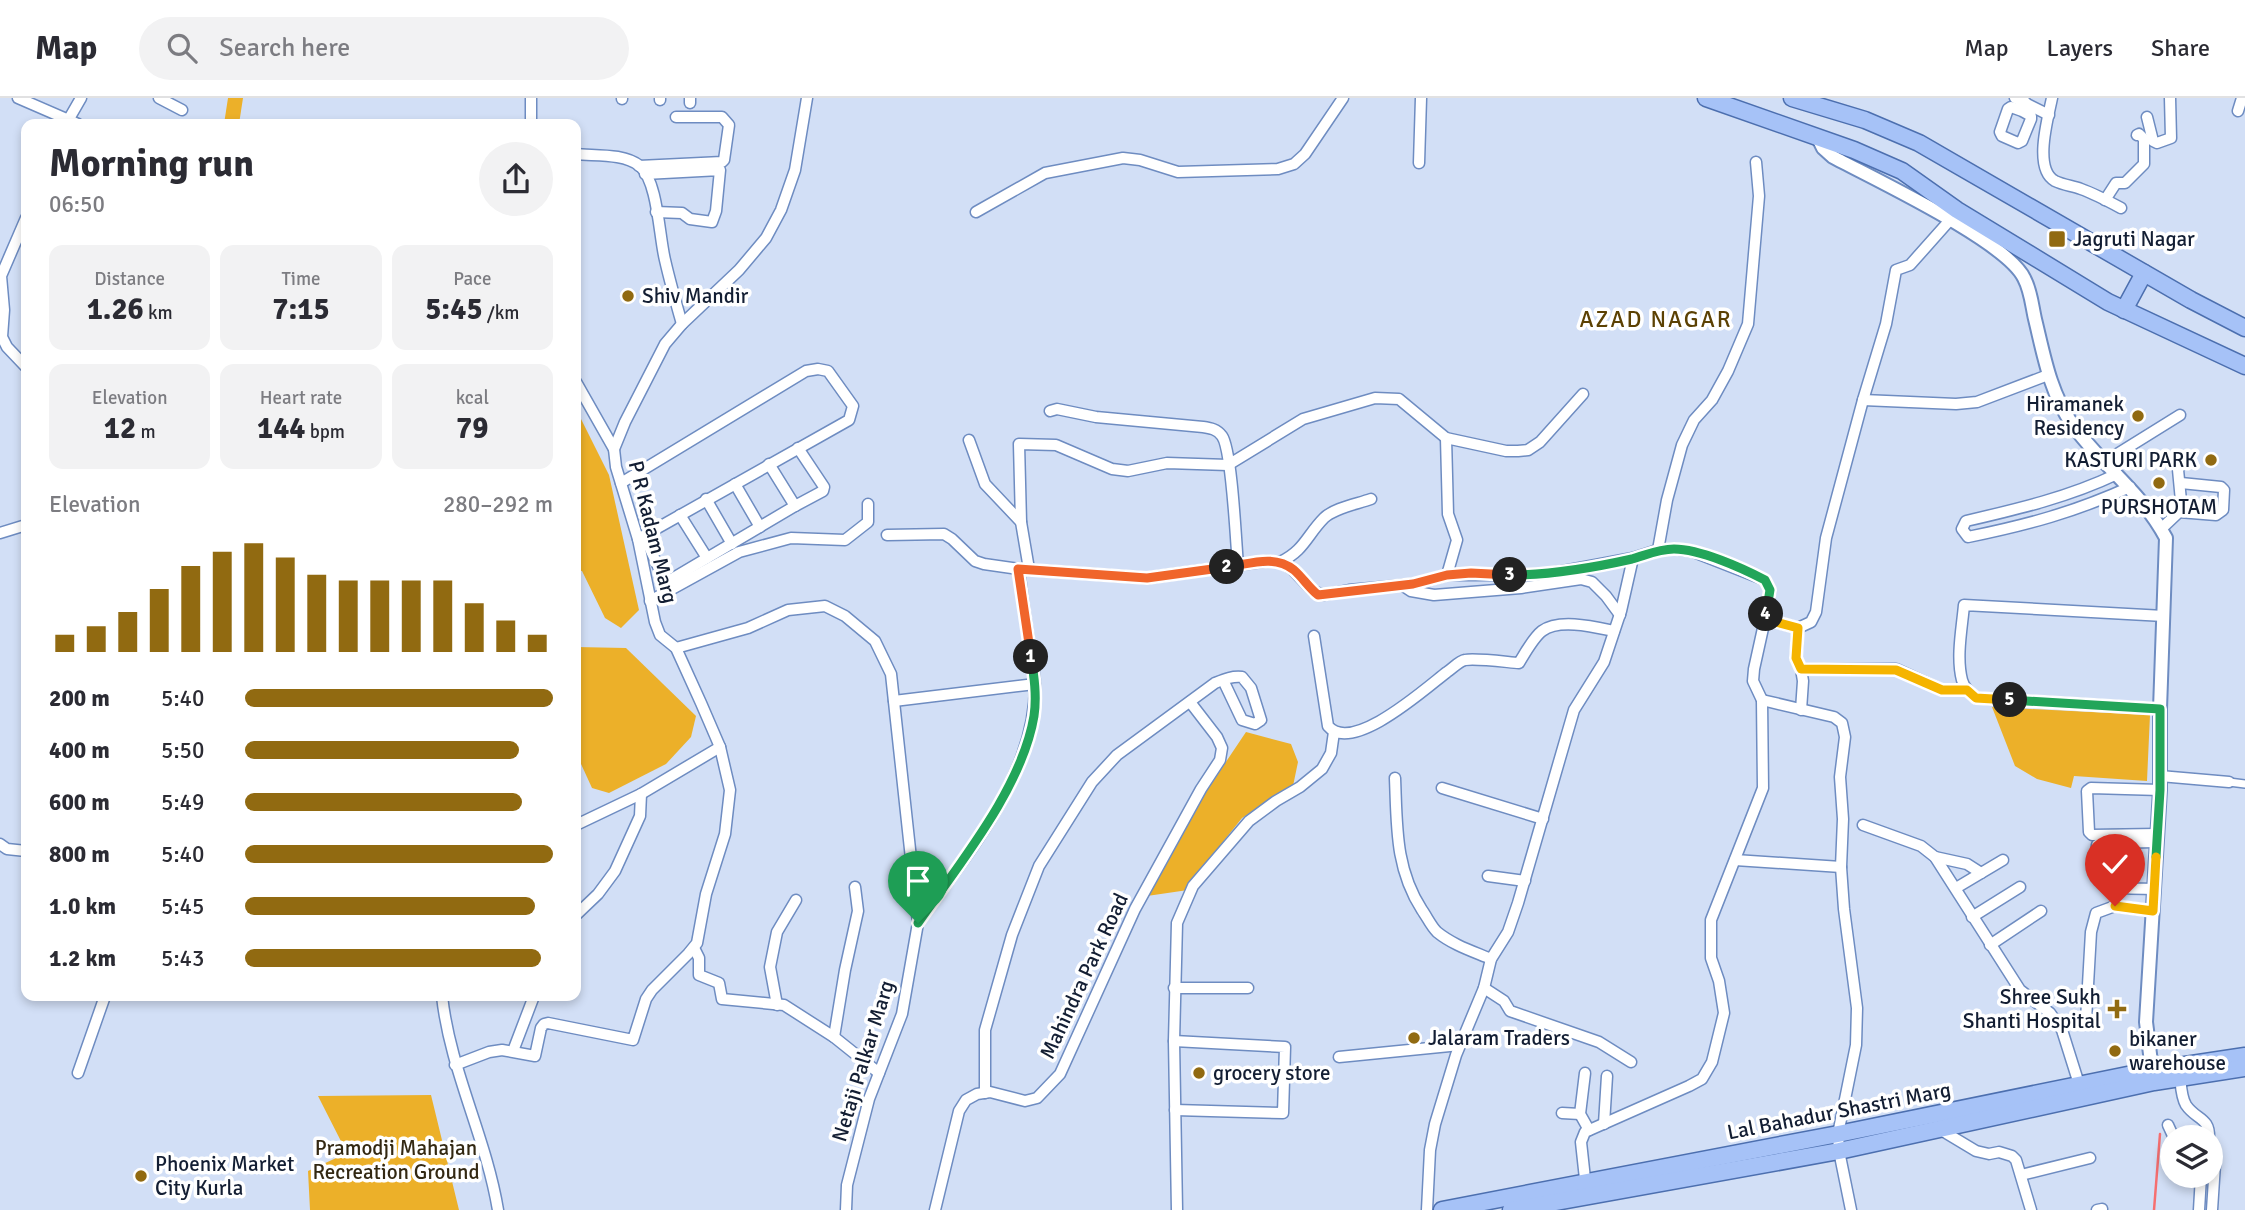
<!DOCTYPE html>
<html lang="en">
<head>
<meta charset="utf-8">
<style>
	body { margin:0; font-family:Signika,sans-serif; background:#f2f2f3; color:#2b2b33; height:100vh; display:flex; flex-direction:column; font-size:26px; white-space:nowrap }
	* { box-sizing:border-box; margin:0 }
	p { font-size:23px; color:#7c7c81 }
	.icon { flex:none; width:38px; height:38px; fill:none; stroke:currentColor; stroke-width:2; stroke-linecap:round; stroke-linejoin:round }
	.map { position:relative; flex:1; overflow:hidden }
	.details { position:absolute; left:21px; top:21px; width:560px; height:882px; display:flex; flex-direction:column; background:#fff; border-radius:14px; box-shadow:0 4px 10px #0003 }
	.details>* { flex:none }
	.tools { position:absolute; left:2160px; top:1027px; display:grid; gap:14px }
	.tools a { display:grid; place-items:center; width:63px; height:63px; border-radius:50%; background:#fff; box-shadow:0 4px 10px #0003; font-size:35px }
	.pin { position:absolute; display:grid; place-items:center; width:60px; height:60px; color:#fff; margin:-72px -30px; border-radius:50% 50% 50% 0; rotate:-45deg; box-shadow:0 0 7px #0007 }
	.pin .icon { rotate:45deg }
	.km { position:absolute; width:35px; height:35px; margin:-18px; border-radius:50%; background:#222; color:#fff; font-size:19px; line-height:35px; text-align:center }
	.round { display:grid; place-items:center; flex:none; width:74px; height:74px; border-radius:37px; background:#f2f2f3 }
	.headline { display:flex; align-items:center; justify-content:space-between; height:119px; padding:0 28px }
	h1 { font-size:38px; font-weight:800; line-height:52px }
	.metrics { display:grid; grid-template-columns:repeat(3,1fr); gap:10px; height:119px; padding:7px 28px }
	.metrics div { display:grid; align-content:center; border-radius:14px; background:#f2f2f3; text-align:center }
	.metrics b { font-size:30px; font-weight:800 }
	.metrics small { font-size:19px; font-weight:400 }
	.metrics p { font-size:19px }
	.chart { height:196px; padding:14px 28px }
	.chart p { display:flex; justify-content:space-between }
	.chart svg { width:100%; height:126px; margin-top:7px; stroke:#916a11; stroke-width:6 }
	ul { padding:0 28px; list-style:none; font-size:23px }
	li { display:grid; grid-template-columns:112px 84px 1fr; align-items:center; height:52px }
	li i { height:18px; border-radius:9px; background:#916a11 }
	header { display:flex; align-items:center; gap:42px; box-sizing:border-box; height:98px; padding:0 35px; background:#fff; border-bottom:2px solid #e1e1e2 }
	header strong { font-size:33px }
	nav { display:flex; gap:38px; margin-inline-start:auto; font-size:24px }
	.search { width:490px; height:63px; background:#f2f2f3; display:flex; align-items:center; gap:18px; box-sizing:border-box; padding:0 24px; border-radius:38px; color:#7c7c81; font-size:26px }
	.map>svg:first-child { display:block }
</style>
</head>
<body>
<header>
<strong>Map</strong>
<div class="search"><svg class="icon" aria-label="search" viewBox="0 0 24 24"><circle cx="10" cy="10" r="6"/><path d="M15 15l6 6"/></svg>Search here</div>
<nav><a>Map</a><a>Layers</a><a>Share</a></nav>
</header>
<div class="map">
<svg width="2245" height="1112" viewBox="0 0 2245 1112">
	<rect width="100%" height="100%" fill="#d2dff6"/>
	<g fill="#ecb029">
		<polygon points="228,0 243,0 239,26 224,26"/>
		<polygon points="576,311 609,377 639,512 621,530 605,520 582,473 576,472"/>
		<polygon points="576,549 626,550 696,618 691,639 666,666 609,695 592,690 576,655"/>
		<polygon points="1992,609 2150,617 2147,683 2074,678 2071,690 2037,681 2015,668"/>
		<polygon points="1246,634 1291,646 1298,664 1293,688 1242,720 1191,784 1188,792 1147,798 1191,716"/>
		<polygon points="431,997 459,1112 310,1112 308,1073 347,1055 318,998"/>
	</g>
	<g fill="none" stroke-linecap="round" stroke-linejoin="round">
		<polyline stroke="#f66f70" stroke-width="2.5" points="2154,1112 2160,1036"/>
		<defs>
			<polyline id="pedestrian" points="2229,684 2245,686"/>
			<g id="minor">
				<polyline points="18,0 78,26"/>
				<polyline points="159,0 182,12"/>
				<polyline points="622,0 622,1"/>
				<polyline points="690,0 690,5"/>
				<polyline points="2015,0 2049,17"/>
				<path d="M2052 0C2048 20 2033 71 2055 83 2063 87 2073 88 2081 91 2095 96 2108 103 2121 110"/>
				<polyline points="660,2 660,0"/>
				<polyline points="2022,13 2031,18 2031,21 2022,43 2018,45 2002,38 2000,34 2008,11 2011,9 2022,13 2025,4"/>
				<polyline points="2238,13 2242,0"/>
				<polyline points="2147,19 2153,43 2157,45 2171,40 2170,0"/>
				<polyline points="66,26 81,0"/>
				<polyline points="531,26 531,0"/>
				<path d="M576 56C595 58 624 55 640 68 658 84 659 138 665 162 670 184 676 205 682 226"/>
				<polyline points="1419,65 1421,0"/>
				<polyline points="639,68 722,64 724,62 729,27 722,19 676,19"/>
				<polyline points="645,76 720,72 716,113 712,124 690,121 682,115 656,114"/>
				<polyline points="2105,102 2116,85 2125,85 2144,66 2144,41 2139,36 2137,37"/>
				<polyline points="976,114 1045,75 1123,60 1140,62 1178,74 1278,71 1294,66 1305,56 1343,0"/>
				<polyline points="26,120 1,178 4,212 2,239 7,249 26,269"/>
				<polyline points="576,284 614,351"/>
				<polyline points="1863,302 1956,306 1977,304 2048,277"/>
				<path d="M1050 313 1057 311 1096 319 1203 329C1210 330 1217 331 1222 338 1232 352 1236 445 1238 468"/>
				<polyline points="1446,340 1448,416 1457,442 1447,477"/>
				<polyline points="969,342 985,386 1021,424 1029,471"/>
				<polyline points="2106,363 2180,317"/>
				<path d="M2117 376C2069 399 2018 411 1966 423L1962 431 1968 439C2027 427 2075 414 2130 389"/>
				<polyline points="621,385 806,273 818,271 828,273 853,308 849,322 638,441"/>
				<polyline points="735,386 760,429"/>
				<polyline points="706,401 732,446"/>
				<polyline points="795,408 823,393 824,389 798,350"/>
				<polyline points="2179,414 2216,417 2223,412 2224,392 2221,389 2181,385"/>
				<polyline points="680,417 707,460"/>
				<polyline points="1021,424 1019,346 1056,347 1112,371 1128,373 1167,365 1228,367 1303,321 1375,300 1399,301 1446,340 1506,353 1518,353 1528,352 1540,344 1583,296"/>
				<polyline points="2161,431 2179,414 2181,403 2177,361"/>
				<polyline points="0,435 26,427"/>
				<polyline points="887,437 944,436 952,441 975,463 984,466 1019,471 1147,480 1268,463 1280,464 1291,470 1313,493 1324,497 1349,492 1414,486 1447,477 1542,477 1633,460 1658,452 1674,451 1691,453 1765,482 1770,492 1769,503 1754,571 1753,583 1762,602 1763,690 1711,822 1711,860 1719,883 1724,915 1712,964 1702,981 1689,988 1585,1034 1581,1044 1586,1090"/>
				<polyline points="644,438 663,479 670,482 795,408 769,366"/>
				<polyline points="1658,452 1667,402 1682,347 1694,322 1712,302 1728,273 1748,226 1759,98 1756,64"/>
				<path d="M1280 464C1304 453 1307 437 1324 420 1334 410 1357 406 1371 401"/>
				<polyline points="1402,487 1411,493 1434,497 1521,490 1581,481 1592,484 1606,498 1620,517"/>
				<polyline points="650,503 739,454 791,440 845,442 868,424 868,406"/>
				<polyline points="1765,521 1798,530 1811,524 1816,514 1826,440 1863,302 1886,226 1896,172 1910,167 1950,122"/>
				<polyline points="1798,530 1796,560 1801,571 1803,583 1801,612"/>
				<path d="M1314 538 1328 628C1352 657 1426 590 1447 574 1452 571 1459 563 1465 562 1475 560 1506 564 1519 565 1525 555 1533 540 1542 533 1559 520 1595 529 1614 533"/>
				<polyline points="676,550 748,530 788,512 825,508 845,518 875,543 891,576 918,825 902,916 869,1001 847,1087 846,1112"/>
				<polyline points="1801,571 1896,571 1942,592 1967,592"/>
				<polyline points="1762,602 1834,619 1842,625 1845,639 1840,679 1843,721 1841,769 1844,811 1857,910 1856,947 1838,1036 1839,1053 1851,1112"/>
				<polyline points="894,603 1035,586"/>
				<path d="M2160 611 1976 600C1970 595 1964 590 1962 582 1956 559 1962 530 1964 507L2164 518"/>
				<polyline points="2160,678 2229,684"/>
				<path d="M1395 680C1397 728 1395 770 1422 812 1427 819 1431 828 1437 834 1453 847 1472 853 1491 861"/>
				<polyline points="1442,690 1543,721"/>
				<polyline points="576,727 641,696 720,649"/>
				<polyline points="1863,727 1921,748 1935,759 2020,892 2050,915 2062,932 2079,986"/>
				<polyline points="2157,736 2092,737 2089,734 2087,693 2091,690 2160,692"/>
				<polyline points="0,746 7,751 26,753"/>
				<polyline points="1935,759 1967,766 1981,775"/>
				<polyline points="1735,762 1841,769"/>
				<polyline points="1488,778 1525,783"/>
				<polyline points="1956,790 2003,762"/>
				<path d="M2154 791C2117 790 2091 795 2097 747L2102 745 2157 744"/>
				<polyline points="576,817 598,796 615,773 640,718 641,696"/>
				<polyline points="1972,819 2020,789"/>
				<path d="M918 825C967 755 1035 678 1035 588 1035 576 1032 563 1030 551 1026 524 1022 497 1019 471"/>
				<polyline points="1990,847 2041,813"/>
				<polyline points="694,850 699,860 699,877 719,885 722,901 784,907 834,939 879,975"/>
				<polyline points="1174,890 1248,890"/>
				<polyline points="1484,890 1504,903 1510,913 1599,944 1631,964"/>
				<path d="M442 898C450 972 486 1039 498 1112"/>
				<polyline points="777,907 770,869 777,834 796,802"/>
				<polyline points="2086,922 2091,834 2096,815 2115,808 2153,813"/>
				<polyline points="834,939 845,872 858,813 855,789"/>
				<polyline points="1174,943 1285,949 1283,1015 1175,1012"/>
				<polyline points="513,953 534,898"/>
				<polyline points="1339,959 1460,947"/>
				<polyline points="455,967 489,954 502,952 535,958 541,930 544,926 548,925 633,942 646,901 652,892 688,856 697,845 706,796 725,736 730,692 720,649 701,605 676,550 660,537 655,524 638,441 616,369 614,351 625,324 665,246 682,226 739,172 766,140 781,112 795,72 807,0"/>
				<polyline points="78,975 105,898"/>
				<polyline points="1585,975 1580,1016 1589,1032"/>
				<path d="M2180 978C2181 987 2181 999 2186 1007 2196 1022 2210 1019 2209 1040"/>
				<path d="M985 995V932L1012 837 1039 768 1092 684 1117 657 1215 585C1225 581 1232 578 1242 579L1251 590 1261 622 1255 626 1242 622 1223 582"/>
				<polyline points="1562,1015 1580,1016"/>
				<polyline points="1604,1026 1607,978"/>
				<polyline points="2168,1027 2174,1040"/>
				<polyline points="1941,1032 1976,1053 1989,1056 1999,1054 2012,1058 2016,1062 2031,1112"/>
				<polyline points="2210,1053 2215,1066 2212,1112"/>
				<polyline points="2021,1077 2090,1060"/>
				<polyline points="935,1112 959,1013 966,1002 977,996 990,994 1025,1003 1037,1000 1060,976 1135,811 1201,691 1220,662 1222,650 1217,639 1190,604"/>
				<polyline points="1177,1112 1174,943 1177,825 1193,788 1249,723 1276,703 1300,689 1322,671 1331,655 1334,634"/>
				<polyline points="1427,1112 1430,1052 1435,1026 1456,957 1484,890 1491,861 1508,834 1518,805 1574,612 1604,564 1621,513 1633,460"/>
				<polyline points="2097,1112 2102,1111"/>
				<polyline points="2199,1112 2201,1078"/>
			</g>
			<path id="tertiary" d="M1818 40 1823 50 1833 59C1874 81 2006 143 2024 180 2031 193 2032 208 2035 221 2044 258 2050 294 2072 326 2101 367 2141 393 2166 440L2160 611V692L2146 924 2153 980"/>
			<g id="primary">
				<polyline points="1706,0 1854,52 1902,73 1957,112 2108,204 2245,268"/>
				<polyline points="1792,0 1865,22 1919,45 2191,202 2245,230"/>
				<polyline points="2124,212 2144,175"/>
				<polyline points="1442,1112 1838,1036 2152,972 2245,958"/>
				<polyline points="1511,1112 1839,1053 2154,984 2245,970"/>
			</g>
		</defs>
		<use href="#pedestrian" stroke="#6e8cc1" stroke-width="10"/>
		<use href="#minor" stroke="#6e8cc1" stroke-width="13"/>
		<use href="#tertiary" stroke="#6e8cc1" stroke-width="16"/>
		<use href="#primary" stroke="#4c6faf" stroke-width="19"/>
		<use href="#pedestrian" stroke="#fff" stroke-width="7"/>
		<use href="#minor" stroke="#fff" stroke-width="10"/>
		<use href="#tertiary" stroke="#fff" stroke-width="12"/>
		<use href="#primary" stroke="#a6c2f7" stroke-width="16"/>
	</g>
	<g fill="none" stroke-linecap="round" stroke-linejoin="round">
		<defs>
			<path id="split-1" d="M918 825C959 766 1022 690 1034 618 1037 598 1034 578 1031 559"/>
			<polyline id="split-2" points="1031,559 1018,471 1147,480 1227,469"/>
			<path id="split-3" d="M1227 469C1250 466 1274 456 1294 472 1303 480 1309 490 1318 497L1413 486 1447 477 1471 475 1510 477"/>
			<path id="split-4" d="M1510 477C1551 477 1592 470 1632 461 1646 457 1659 451 1674 451 1700 451 1742 470 1765 482L1770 492 1766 516"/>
			<polyline id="split-5" points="1766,516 1765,521 1798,530 1796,560 1801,571 1896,572 1942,592 1967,592 1976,600 2010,602"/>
			<polyline id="split-6" points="2010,602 2160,611 2160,692 2156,759"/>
			<polyline id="split-7" points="2115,808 2153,813 2156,759"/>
		</defs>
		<use href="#split-1" stroke="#fff" stroke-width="14"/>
		<use href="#split-2" stroke="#fff" stroke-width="14"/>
		<use href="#split-3" stroke="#fff" stroke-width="14"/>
		<use href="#split-4" stroke="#fff" stroke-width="14"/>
		<use href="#split-5" stroke="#fff" stroke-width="14"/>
		<use href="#split-6" stroke="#fff" stroke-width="14"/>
		<use href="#split-7" stroke="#fff" stroke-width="14"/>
		<use href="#split-1" stroke="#22a559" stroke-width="9"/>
		<use href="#split-2" stroke="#f0652b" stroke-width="9"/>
		<use href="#split-3" stroke="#f0652b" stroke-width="9"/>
		<use href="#split-4" stroke="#22a559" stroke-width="9"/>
		<use href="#split-5" stroke="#f5b400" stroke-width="9"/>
		<use href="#split-6" stroke="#22a559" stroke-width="9"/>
		<use href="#split-7" stroke="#f5b400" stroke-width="9"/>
	</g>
	<g fill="#916a11" stroke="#fff" stroke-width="2.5">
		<rect x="2048" y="132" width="18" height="18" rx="3.5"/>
		<circle cx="628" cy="198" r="7"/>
		<circle cx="2138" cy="318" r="7"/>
		<circle cx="2211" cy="362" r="7"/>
		<circle cx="2159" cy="385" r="7"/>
		<path d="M2113.5 900.5h7v7h7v7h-7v7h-7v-7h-7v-7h7z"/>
		<circle cx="1414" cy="940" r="7"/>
		<circle cx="2115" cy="953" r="7"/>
		<circle cx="1199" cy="975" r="7"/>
		<circle cx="141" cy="1078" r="7"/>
	</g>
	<g text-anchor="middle" stroke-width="7" stroke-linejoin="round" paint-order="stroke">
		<g font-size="21" fill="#131e33" stroke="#fff" text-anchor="start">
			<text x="2073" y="148">Jagruti Nagar</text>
			<text x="642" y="205">Shiv Mandir</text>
			<text x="2124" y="313" text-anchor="end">Hiramanek<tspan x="2124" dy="24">Residency</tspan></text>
			<text x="2197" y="369" text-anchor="end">KASTURI PARK</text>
			<text x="2159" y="416" text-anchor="middle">PURSHOTAM</text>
			<text x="2101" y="906" text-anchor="end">Shree Sukh<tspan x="2101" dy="24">Shanti Hospital</tspan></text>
			<text x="1428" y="947">Jalaram Traders</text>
			<text x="2129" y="948">bikaner<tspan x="2129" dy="24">warehouse</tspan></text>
			<text x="1213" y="982">grocery store</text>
			<text x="155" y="1073">Phoenix Market<tspan x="155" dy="24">City Kurla</tspan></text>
		</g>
		<g font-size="21" fill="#131e33" stroke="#fff">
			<text transform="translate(653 434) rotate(76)" y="7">P R Kadam Marg</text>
			<text transform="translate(1084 878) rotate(-65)" y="7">Mahindra Park Road</text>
			<text transform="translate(863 963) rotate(-73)" y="7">Netaji Palkar Marg</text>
			<text transform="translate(1839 1013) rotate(-11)" y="7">Lal Bahadur Shastri Marg</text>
		</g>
		<g font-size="21" fill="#332812" stroke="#fff">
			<text x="396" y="1057">Pramodji Mahajan<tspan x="396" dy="24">Recreation Ground</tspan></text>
		</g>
		<g font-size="23" letter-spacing="2" fill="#5c4103" stroke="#fff">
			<text x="1656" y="229">AZAD NAGAR</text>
		</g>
	</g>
</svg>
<div class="tools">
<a><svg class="icon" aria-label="layers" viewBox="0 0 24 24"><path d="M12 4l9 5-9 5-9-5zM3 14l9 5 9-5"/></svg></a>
</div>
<div class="pin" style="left:918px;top:825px;background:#1e9e55"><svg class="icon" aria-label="arrive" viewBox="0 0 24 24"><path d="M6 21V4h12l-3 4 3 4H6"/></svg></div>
<div class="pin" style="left:2115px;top:808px;background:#d93025"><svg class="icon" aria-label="check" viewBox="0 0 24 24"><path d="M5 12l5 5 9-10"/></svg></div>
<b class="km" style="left:1031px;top:559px">1</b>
<b class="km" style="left:1227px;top:469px">2</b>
<b class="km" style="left:1510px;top:477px">3</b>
<b class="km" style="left:1766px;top:516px">4</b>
<b class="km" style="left:2010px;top:602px">5</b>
<section class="details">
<div class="headline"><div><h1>Morning run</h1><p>06:50</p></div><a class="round"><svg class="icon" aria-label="share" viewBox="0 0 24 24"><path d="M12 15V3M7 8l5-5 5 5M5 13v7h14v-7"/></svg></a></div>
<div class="metrics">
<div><p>Distance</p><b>1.26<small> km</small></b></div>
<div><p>Time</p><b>7:15</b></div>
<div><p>Pace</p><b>5:45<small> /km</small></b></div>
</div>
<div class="metrics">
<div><p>Elevation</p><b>12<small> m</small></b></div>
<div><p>Heart rate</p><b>144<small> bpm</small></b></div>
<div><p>kcal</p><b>79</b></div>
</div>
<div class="chart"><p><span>Elevation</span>280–292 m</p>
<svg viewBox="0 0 160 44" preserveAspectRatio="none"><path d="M5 44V38M15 44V35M25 44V30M35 44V22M45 44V14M55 44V9M65 44V6M75 44V11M85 44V17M95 44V19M105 44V19M115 44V19M125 44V19M135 44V27M145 44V33M155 44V38"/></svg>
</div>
<ul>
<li><b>200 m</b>5:40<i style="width:100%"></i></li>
<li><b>400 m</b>5:50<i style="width:89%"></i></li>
<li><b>600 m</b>5:49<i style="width:90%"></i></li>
<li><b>800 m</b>5:40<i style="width:100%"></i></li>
<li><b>1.0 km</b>5:45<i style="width:94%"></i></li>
<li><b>1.2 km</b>5:43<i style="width:96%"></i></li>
</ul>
</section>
</div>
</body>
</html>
